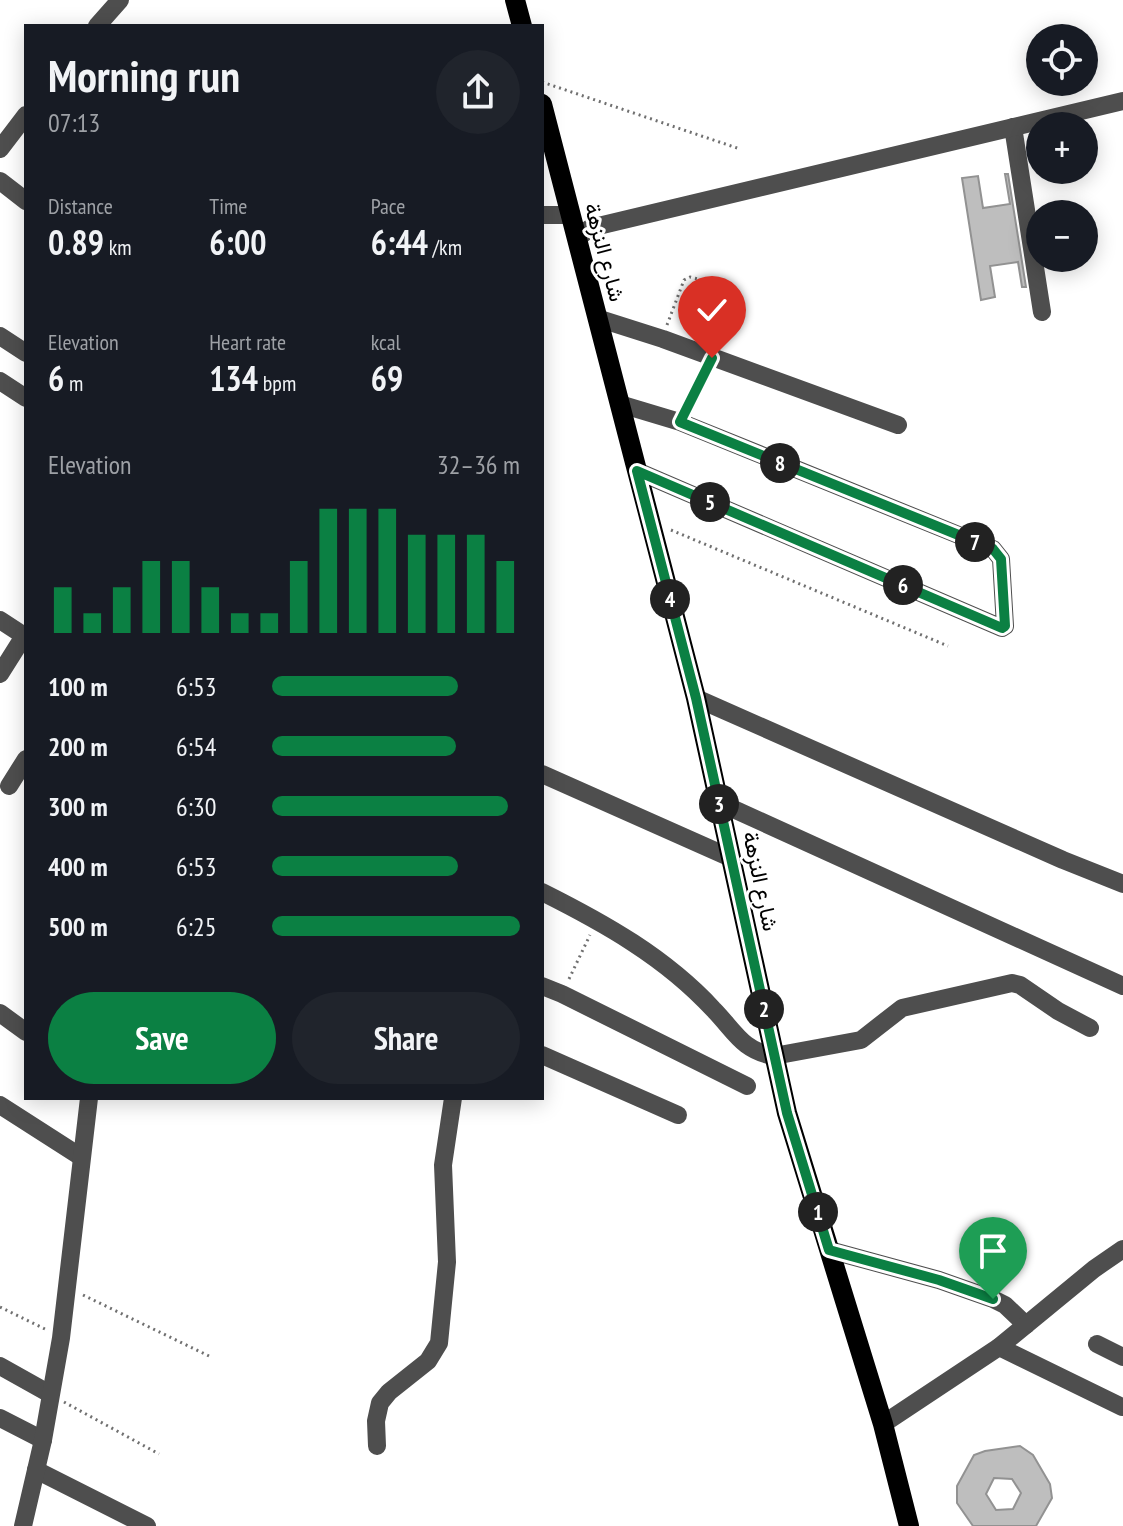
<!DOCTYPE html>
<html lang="en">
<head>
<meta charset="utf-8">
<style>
	body { margin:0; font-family:"PT Sans Narrow",Vazirmatn,sans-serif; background:#20242c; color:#f1f3f6; height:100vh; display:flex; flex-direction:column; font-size:30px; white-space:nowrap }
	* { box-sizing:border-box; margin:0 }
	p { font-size:26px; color:#9ea1a6 }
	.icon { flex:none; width:44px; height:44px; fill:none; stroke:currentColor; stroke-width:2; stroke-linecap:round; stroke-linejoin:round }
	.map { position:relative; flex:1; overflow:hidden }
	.drawer { position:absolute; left:24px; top:24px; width:520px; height:1076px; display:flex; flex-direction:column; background:#171b24; border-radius:0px; box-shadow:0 4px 20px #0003 }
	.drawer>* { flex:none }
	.fabs { position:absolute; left:1026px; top:24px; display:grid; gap:16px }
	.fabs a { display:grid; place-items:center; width:72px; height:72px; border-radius:50%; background:#171b24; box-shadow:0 4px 20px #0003; font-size:40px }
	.pin { position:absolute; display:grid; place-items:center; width:68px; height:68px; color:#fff; margin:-82px -34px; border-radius:50% 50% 50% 0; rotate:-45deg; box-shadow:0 0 8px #0007 }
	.pin .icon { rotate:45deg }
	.km { position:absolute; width:40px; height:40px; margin:-20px; border-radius:50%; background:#222; color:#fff; font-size:22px; line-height:40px; text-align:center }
	.round { display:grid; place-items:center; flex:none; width:84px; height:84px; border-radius:42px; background:#20242c }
	.headline { display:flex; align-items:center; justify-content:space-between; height:136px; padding:0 24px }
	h1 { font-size:44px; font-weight:700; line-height:60px }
	.figures { display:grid; grid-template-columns:repeat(3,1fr); gap:12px; height:136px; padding:8px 24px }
	.figures div { display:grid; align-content:center }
	.figures b { font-size:34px; font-weight:700 }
	.figures small { font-size:22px; font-weight:400 }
	.figures p { font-size:22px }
	.chart { height:224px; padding:16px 24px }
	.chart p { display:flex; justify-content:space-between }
	.chart svg { width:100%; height:144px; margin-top:8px; stroke:#0b8043; stroke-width:6 }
	.cta { display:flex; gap:16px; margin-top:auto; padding:16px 24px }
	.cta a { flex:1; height:92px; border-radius:48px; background:#0b8043; color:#fff; font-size:32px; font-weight:700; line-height:92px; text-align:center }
	.cta a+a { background:#20242c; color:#f1f3f6 }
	ul { padding:0 24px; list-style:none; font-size:26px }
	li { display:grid; grid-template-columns:128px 96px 1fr; align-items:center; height:60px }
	li i { height:20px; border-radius:10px; background:#0b8043 }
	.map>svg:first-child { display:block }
</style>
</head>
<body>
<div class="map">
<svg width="1123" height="1526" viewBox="0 0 1123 1526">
	<rect width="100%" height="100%" fill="#fff"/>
	<g fill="#bebebe" stroke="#929292" stroke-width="2" fill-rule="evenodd">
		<polygon points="1005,174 1008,174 1026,287 1022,287 1018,262 990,266 995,297 981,300 962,178 978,176 983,208 1010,204"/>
		<path d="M1020 1446 1033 1455 1050 1484 1052 1498 1036 1526H973L957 1503V1486L974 1455 985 1451ZM994 1478 1012 1479 1021 1493 1013 1509 996 1510 986 1494Z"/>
	</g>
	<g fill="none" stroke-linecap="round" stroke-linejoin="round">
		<g stroke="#707070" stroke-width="3" stroke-dasharray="2 4" stroke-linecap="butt">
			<polyline points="542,82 740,149"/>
			<path d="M667 325 684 280 690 277C700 280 721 283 729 288 745 298 724 330 719 343"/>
			<polyline points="687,408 705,372"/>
			<polyline points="671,530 948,646"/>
			<polyline points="569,979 590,935"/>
			<polyline points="83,1295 209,1356"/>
			<polyline points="0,1307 47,1330"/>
			<polyline points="64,1402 159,1454"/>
		</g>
		<g stroke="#4e4e4e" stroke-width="18">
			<polyline points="97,26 120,0"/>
			<polyline points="1013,127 1042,312"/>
			<polyline points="0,149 26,115"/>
			<polyline points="0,181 26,201"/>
			<polyline points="542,215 570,215"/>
			<polyline points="577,239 590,228 1123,101"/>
			<polyline points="597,318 663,339 898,425"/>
			<polyline points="0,336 26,353"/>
			<polyline points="0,381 26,398"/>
			<polyline points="620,404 680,422 993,549 1001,559 1005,626 1002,628 637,471"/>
			<polyline points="0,620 26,637"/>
			<polyline points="0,674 24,636"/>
			<polyline points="696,698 1063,860 1123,884"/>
			<polyline points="542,774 731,858"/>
			<polyline points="9,786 26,759"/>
			<polyline points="718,802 1123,986"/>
			<path d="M542 892C604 923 665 957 713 1009 734 1030 742 1051 774 1056L861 1040 902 1008 1012 983 1020 985 1058 1011 1090 1028"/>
			<polyline points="542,986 562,994 747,1086"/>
			<polyline points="0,1013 26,1032"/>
			<polyline points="542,1055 678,1115"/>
			<polyline points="0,1105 81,1157"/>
			<polyline points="829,1250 939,1280 993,1299 1005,1305 1026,1325"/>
			<polyline points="1097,1344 1123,1357"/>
			<polyline points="999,1347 1122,1407"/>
			<polyline points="0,1366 50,1394"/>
			<polyline points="0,1418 43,1440"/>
			<polyline points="883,1424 999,1347 1094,1269 1123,1249"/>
			<polyline points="377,1446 376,1421 380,1403 389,1392 428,1361 439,1343 447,1262 443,1165 453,1098"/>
			<polyline points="36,1470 147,1526"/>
			<polyline points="23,1526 43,1440 61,1338 89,1098"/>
		</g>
		<g stroke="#000" stroke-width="20">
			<polyline points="515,0 522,26"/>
			<polyline points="542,104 696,698 787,1113 883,1424 909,1526"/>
		</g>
	</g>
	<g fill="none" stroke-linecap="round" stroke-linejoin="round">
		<defs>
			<polyline id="route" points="712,358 680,422 993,549 1001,559 1005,626 1002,628 637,471 696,698 787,1113 829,1250 939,1280 993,1299"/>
		</defs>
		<use href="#route" stroke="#fff" stroke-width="16"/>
		<use href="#route" stroke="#0b8043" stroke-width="10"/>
	</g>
	<g text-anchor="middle" stroke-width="6" stroke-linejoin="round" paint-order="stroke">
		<g font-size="22" fill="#000" stroke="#fff">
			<text transform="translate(605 252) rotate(75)" y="8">شارع النزهة</text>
			<text transform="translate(761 881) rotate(78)" y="8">شارع النزهة</text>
		</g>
	</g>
</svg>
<div class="fabs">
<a><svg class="icon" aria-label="locate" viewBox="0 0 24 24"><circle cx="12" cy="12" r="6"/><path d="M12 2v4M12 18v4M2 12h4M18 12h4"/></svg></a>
<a>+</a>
<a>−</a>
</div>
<div class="pin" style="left:993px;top:1299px;background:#1e9e55"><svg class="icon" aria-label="arrive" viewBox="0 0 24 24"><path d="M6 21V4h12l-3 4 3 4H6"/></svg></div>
<div class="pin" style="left:712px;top:358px;background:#d93025"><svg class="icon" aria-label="check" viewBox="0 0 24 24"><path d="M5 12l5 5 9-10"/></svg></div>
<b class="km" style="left:818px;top:1212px">1</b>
<b class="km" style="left:764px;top:1009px">2</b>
<b class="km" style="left:719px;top:804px">3</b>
<b class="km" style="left:670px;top:599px">4</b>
<b class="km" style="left:710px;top:502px">5</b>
<b class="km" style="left:903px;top:585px">6</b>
<b class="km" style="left:975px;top:542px">7</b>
<b class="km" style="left:780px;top:463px">8</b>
<section class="drawer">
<div class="headline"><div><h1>Morning run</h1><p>07:13</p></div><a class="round"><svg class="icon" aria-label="share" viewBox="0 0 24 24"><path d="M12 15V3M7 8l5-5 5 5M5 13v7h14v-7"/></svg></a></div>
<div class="figures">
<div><p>Distance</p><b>0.89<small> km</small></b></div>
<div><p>Time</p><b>6:00</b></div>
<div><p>Pace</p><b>6:44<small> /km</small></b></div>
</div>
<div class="figures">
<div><p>Elevation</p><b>6<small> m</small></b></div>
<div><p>Heart rate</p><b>134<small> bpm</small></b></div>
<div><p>kcal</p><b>69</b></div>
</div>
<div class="chart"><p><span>Elevation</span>32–36 m</p>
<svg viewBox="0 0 160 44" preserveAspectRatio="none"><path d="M5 44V30M15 44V38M25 44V30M35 44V22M45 44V22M55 44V30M65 44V38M75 44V38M85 44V22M95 44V6M105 44V6M115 44V6M125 44V14M135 44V14M145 44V14M155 44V22"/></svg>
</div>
<ul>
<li><b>100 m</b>6:53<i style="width:75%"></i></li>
<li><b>200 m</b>6:54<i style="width:74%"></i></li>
<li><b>300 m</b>6:30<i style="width:95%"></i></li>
<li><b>400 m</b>6:53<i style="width:75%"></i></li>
<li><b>500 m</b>6:25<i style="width:100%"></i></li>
</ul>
<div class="cta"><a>Save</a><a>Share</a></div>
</section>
</div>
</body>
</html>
